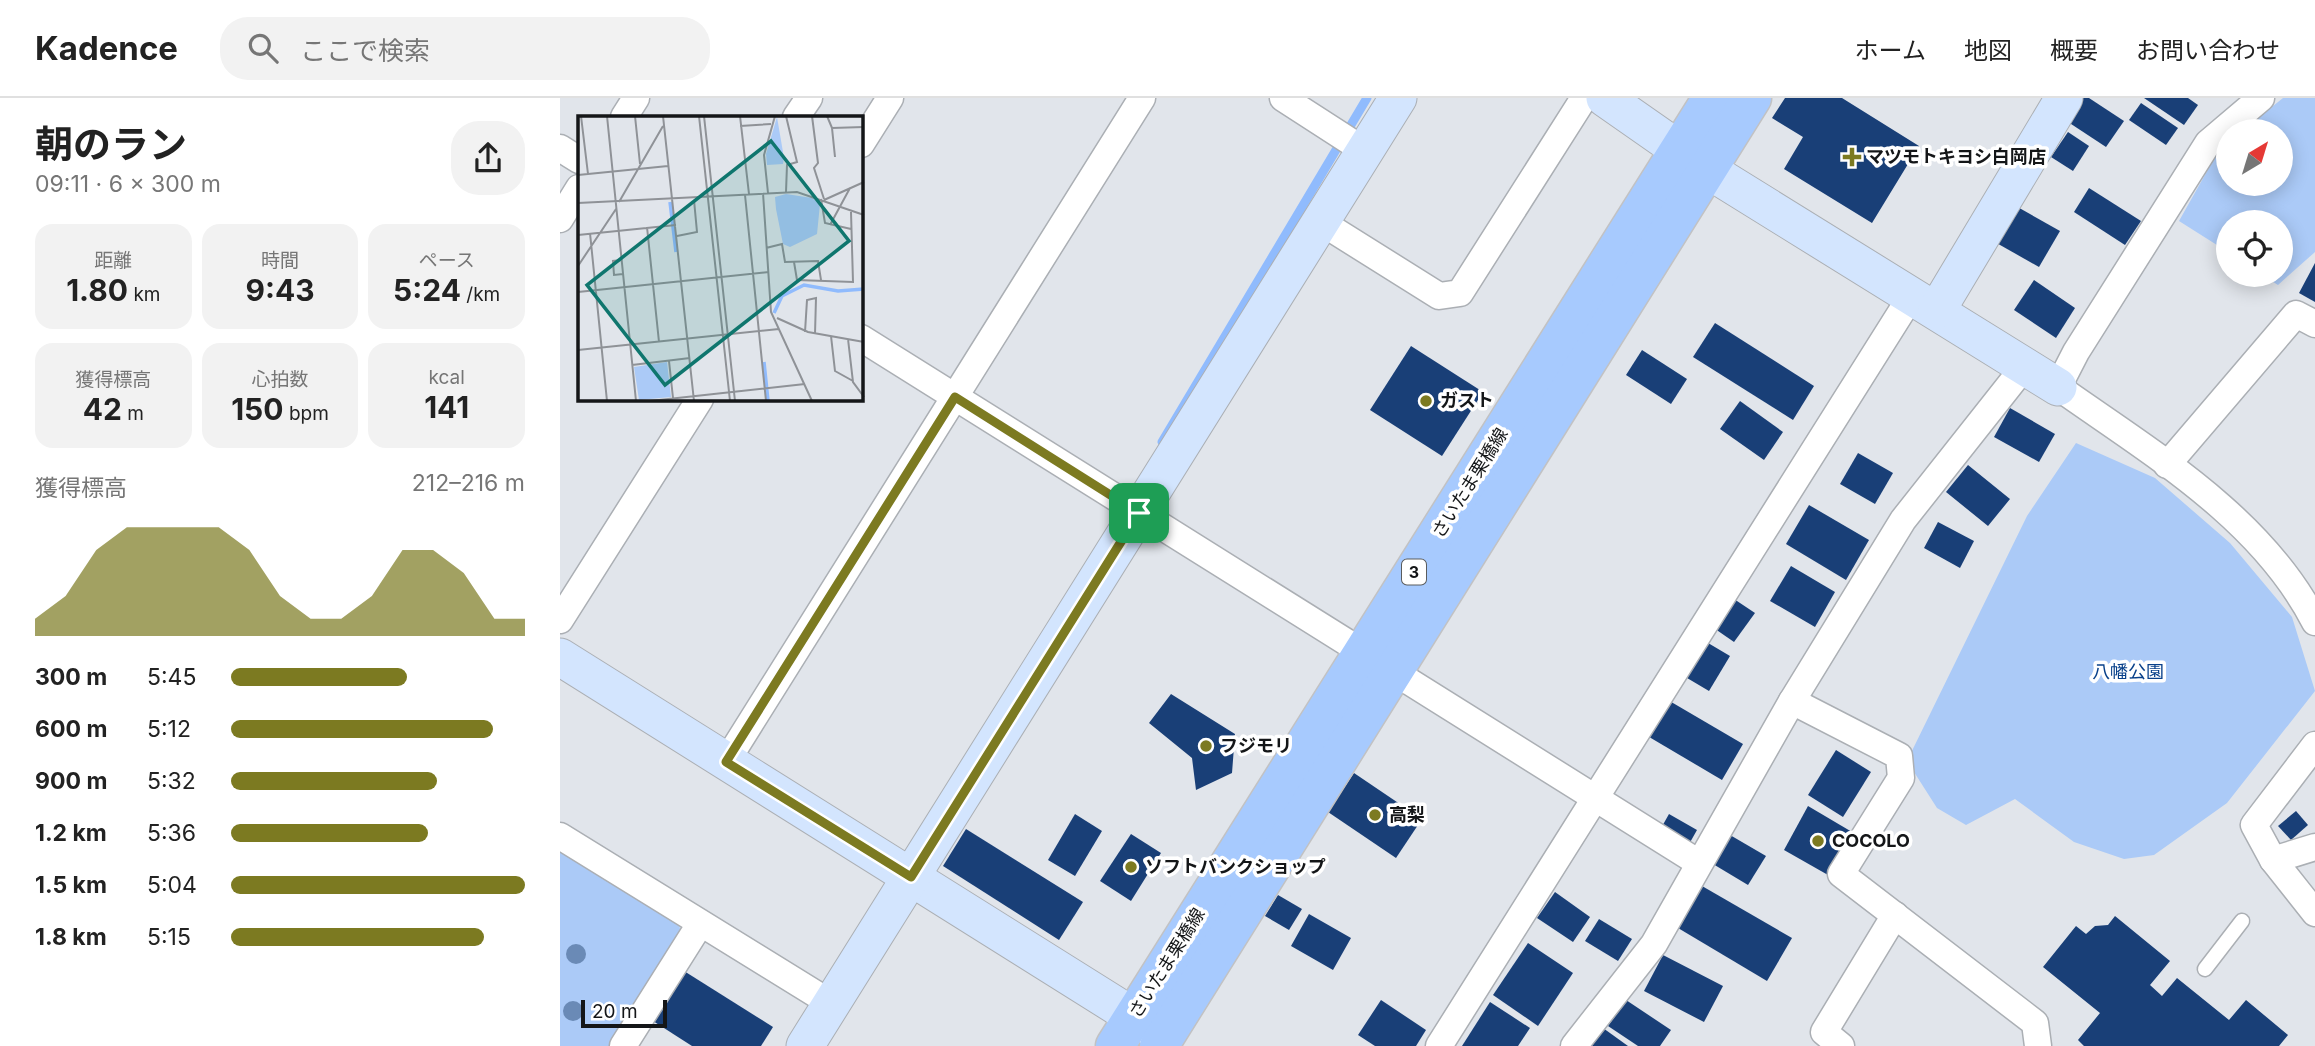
<!DOCTYPE html>
<html lang="ja">
<head>
<meta charset="utf-8">
<style>
	body { margin:0; font-family:Inter,"Noto Sans JP",sans-serif; background:#f2f2f2; color:#222; height:100vh; display:flex; flex-direction:column; font-size:26px; white-space:nowrap }
	* { box-sizing:border-box; margin:0 }
	p { font-size:23px; color:#767676 }
	.icon { flex:none; width:38px; height:38px; fill:none; stroke:currentColor; stroke-width:2; stroke-linecap:round; stroke-linejoin:round }
	.map { position:relative; flex:1; overflow:hidden }
	.drawer { display:flex; flex-direction:column; background:#fff; width:560px }
	.drawer>* { flex:none }
	.needle { width:46px; rotate:38deg }
	.buttons { position:absolute; left:1656px; top:21px; display:grid; gap:14px }
	.buttons a { display:grid; place-items:center; width:77px; height:77px; border-radius:50%; background:#fff; box-shadow:0 4px 18px #0003; font-size:35px }
	.scale { position:absolute; left:21px; bottom:18px; width:86px; box-sizing:border-box; padding-left:7px; border:4px solid #141618; border-top:0; font-size:19px; line-height:24px; white-space:nowrap; color:#141618; -webkit-text-stroke:5px #fff; paint-order:stroke }
	.pin { position:absolute; display:grid; place-items:center; width:60px; height:60px; color:#fff; margin:-30px; border-radius:14px; box-shadow:0 4px 10px #0006 }
	.round { display:grid; place-items:center; flex:none; width:74px; height:74px; border-radius:28px; background:#f2f2f2 }
	.overview { display:flex; align-items:center; justify-content:space-between; height:119px; padding:0 35px }
	h1 { font-size:38px; font-weight:700; line-height:52px }
	.stats { display:grid; grid-template-columns:repeat(3,1fr); gap:10px; height:119px; padding:7px 35px }
	.stats div { display:grid; align-content:center; border-radius:18px; background:#f2f2f2; text-align:center }
	.stats b { font-size:30px; font-weight:700 }
	.stats small { font-size:19px; font-weight:400 }
	.stats p { font-size:19px }
	.chart { height:196px; padding:14px 35px }
	.chart p { display:flex; justify-content:space-between }
	.chart svg { width:100%; height:126px; margin-top:7px; fill:#7c7a21; opacity:.7 }
	ul { padding:0 35px; list-style:none; font-size:23px }
	li { display:grid; grid-template-columns:112px 84px 1fr; align-items:center; height:52px }
	li i { height:18px; border-radius:9px; background:#7c7a21 }
	header { display:flex; align-items:center; gap:42px; box-sizing:border-box; height:98px; padding:0 35px; background:#fff; border-bottom:2px solid #e0e0e0 }
	header strong { font-size:33px }
	nav { display:flex; gap:38px; margin-inline-start:auto; font-size:24px }
	.search { width:490px; height:63px; background:#f2f2f2; display:flex; align-items:center; gap:18px; box-sizing:border-box; padding:0 24px; border-radius:28px; color:#767676; font-size:26px }
	main { display:flex; flex:1; min-height:0 }
	.map>svg:first-child { display:block }
</style>
</head>
<body>
<header>
<strong>Kadence</strong>
<div class="search"><svg class="icon" aria-label="search" viewBox="0 0 24 24"><circle cx="10" cy="10" r="6"/><path d="M15 15l6 6"/></svg>ここで検索</div>
<nav><a>ホーム</a><a>地図</a><a>概要</a><a>お問い合わせ</a></nav>
</header>
<main>
<section class="drawer">
<div class="overview"><div><h1>朝のラン</h1><p>09:11 · 6 × 300 m</p></div><a class="round"><svg class="icon" aria-label="share" viewBox="0 0 24 24"><path d="M12 15V3M7 8l5-5 5 5M5 13v7h14v-7"/></svg></a></div>
<div class="stats">
<div><p>距離</p><b>1.80<small> km</small></b></div>
<div><p>時間</p><b>9:43</b></div>
<div><p>ペース</p><b>5:24<small> /km</small></b></div>
</div>
<div class="stats">
<div><p>獲得標高</p><b>42<small> m</small></b></div>
<div><p>心拍数</p><b>150<small> bpm</small></b></div>
<div><p>kcal</p><b>141</b></div>
</div>
<div class="chart"><p><span>獲得標高</span>212–216 m</p>
<svg viewBox="0 0 160 44" preserveAspectRatio="none"><path d="M0 44V38L10 30L20 14L30 6L40 6L50 6L60 6L70 14L80 30L90 38L100 38L110 30L120 14L130 14L140 22L150 38L160 38V44z"/></svg>
</div>
<ul>
<li><b>300 m</b>5:45<i style="width:60%"></i></li>
<li><b>600 m</b>5:12<i style="width:89%"></i></li>
<li><b>900 m</b>5:32<i style="width:70%"></i></li>
<li><b>1.2 km</b>5:36<i style="width:67%"></i></li>
<li><b>1.5 km</b>5:04<i style="width:100%"></i></li>
<li><b>1.8 km</b>5:15<i style="width:86%"></i></li>
</ul>
</section>
<div class="map">
<svg width="1755" height="948" viewBox="0 0 1755 948">
	<rect width="100%" height="100%" fill="#e1e5eb"/>
	<g fill="#abcaf7">
		<polygon points="1723,0 1755,0 1755,154 1718,187 1702,177 1720,177 1720,124 1668,124 1668,154 1619,123 1659,52 1668,45 1668,86 1720,86 1720,33 1682,33"/>
		<polygon points="1516,345 1595,380 1670,445 1732,519 1755,593 1667,705 1594,757 1564,761 1514,744 1455,701 1406,727 1377,710 1347,663 1467,418"/>
		<polygon points="0,749 119,825 121,837 52,948 0,948"/>
	</g>
	<g fill="none" stroke-linecap="round" stroke-linejoin="round">
		<polyline stroke="#90bbfd" stroke-width="9" points="602,344 807,0"/>
	</g>
	<g fill="#193f77">
		<polygon points="1225,0 1282,0 1359,48 1312,125 1224,71 1243,39 1212,20"/>
		<polygon points="1519,0 1529,0 1564,23 1546,49 1505,22"/>
		<polygon points="1584,0 1628,0 1638,7 1624,27"/>
		<polygon points="1581,5 1618,30 1606,47 1569,22"/>
		<polygon points="1508,34 1529,48 1513,73 1491,59"/>
		<polygon points="1529,90 1581,123 1565,147 1514,114"/>
		<polygon points="1454,107 1500,133 1479,169 1433,143"/>
		<polygon points="1755,165 1755,204 1739,195"/>
		<polygon points="1474,182 1515,210 1496,240 1454,212"/>
		<polygon points="1155,225 1254,288 1233,322 1133,259"/>
		<polygon points="851,248 923,294 882,358 810,312"/>
		<polygon points="1082,252 1127,281 1111,306 1066,277"/>
		<polygon points="1180,303 1223,334 1204,362 1160,331"/>
		<polygon points="1450,310 1495,336 1479,364 1434,339"/>
		<polygon points="1298,355 1333,375 1315,406 1280,386"/>
		<polygon points="1408,367 1450,401 1428,428 1386,394"/>
		<polygon points="1249,407 1309,442 1286,482 1226,446"/>
		<polygon points="1378,424 1414,443 1400,470 1364,450"/>
		<polygon points="1231,468 1275,494 1255,529 1210,503"/>
		<polygon points="1168,497 1195,515 1174,544 1148,526"/>
		<polygon points="1143,542 1170,558 1149,593 1122,577"/>
		<polygon points="611,596 675,636 672,675 636,692 632,660 589,625"/>
		<polygon points="1101,598 1183,646 1162,682 1079,633"/>
		<polygon points="1276,652 1311,674 1283,719 1248,697"/>
		<polygon points="794,675 862,721 836,760 768,714"/>
		<polygon points="1248,708 1292,734 1268,777 1224,752"/>
		<polygon points="1736,713 1748,727 1731,742 1718,728"/>
		<polygon points="515,716 542,733 515,778 488,762"/>
		<polygon points="1109,716 1137,732 1128,748 1100,732"/>
		<polygon points="406,731 523,804 499,842 383,768"/>
		<polygon points="571,736 601,755 571,803 540,783"/>
		<polygon points="1170,737 1206,758 1188,787 1153,766"/>
		<polygon points="1142,788 1232,840 1207,883 1118,830"/>
		<polygon points="995,794 1030,819 1013,844 977,820"/>
		<polygon points="718,797 742,811 729,832 705,818"/>
		<polygon points="749,816 791,840 773,872 731,848"/>
		<polygon points="1555,818 1610,863 1590,887 1602,898 1617,880 1669,922 1686,902 1728,937 1719,948 1524,948 1518,942 1540,915 1483,869 1516,828 1526,836 1535,828 1548,827"/>
		<polygon points="1039,821 1072,841 1058,863 1025,843"/>
		<polygon points="968,845 1013,875 978,928 933,897"/>
		<polygon points="1103,857 1163,888 1144,924 1084,893"/>
		<polygon points="124,873 213,929 201,948 132,948 93,923"/>
		<polygon points="821,902 866,932 856,948 815,948 798,937"/>
		<polygon points="1066,902 1111,932 1100,948 1078,948 1048,928"/>
		<polygon points="930,904 970,930 958,948 902,948"/>
		<polygon points="1043,930 1068,948 1030,948"/>
	</g>
	<g fill="none" stroke-linecap="round" stroke-linejoin="round">
		<defs>
			<polyline id="lane" points="1645,871 1682,823"/>
			<g id="street">
				<polyline points="723,0 805,53"/>
				<path d="M1701 0 1648 45 1516 254 1498 289C1591 355 1701 419 1755 524"/>
				<polyline points="64,19 76,0"/>
				<polyline points="236,19 249,0"/>
				<polyline points="301,46 330,0"/>
				<polyline points="0,50 19,62"/>
				<polyline points="0,121 19,90"/>
				<polyline points="761,124 879,198 900,195 1024,0"/>
				<polyline points="301,240 1139,765"/>
				<polyline points="1607,367 1736,216 1755,226"/>
				<polyline points="0,522 140,301"/>
				<polyline points="1232,603 1339,658 1341,680 1281,776 1475,925 1478,948"/>
				<polyline points="1755,647 1694,727 1713,762 1755,815"/>
				<polyline points="166,664 582,0"/>
				<polyline points="0,738 272,906"/>
				<polyline points="1713,762 1755,749"/>
				<polyline points="63,948 140,826"/>
				<polyline points="879,948 1352,197"/>
				<polyline points="1014,948 1094,846 1232,603 1343,422 1464,269"/>
				<polyline points="1281,948 1264,934 1335,817"/>
			</g>
			<g id="secondary">
				<polyline points="1045,0 1148,72 1498,289"/>
				<polyline points="1377,212 1504,0"/>
				<polyline points="0,559 598,934"/>
				<polyline points="245,948 838,0"/>
			</g>
			<g id="primary">
				<polyline points="555,948 1152,0"/>
				<polyline points="599,948 1192,0"/>
			</g>
		</defs>
		<use href="#lane" stroke="#abafb4" stroke-width="17"/>
		<use href="#street" stroke="#abafb4" stroke-width="29"/>
		<use href="#secondary" stroke="#abafb4" stroke-width="39"/>
		<use href="#primary" stroke="#c2c2c3" stroke-width="41"/>
		<use href="#lane" stroke="#fff" stroke-width="14"/>
		<use href="#street" stroke="#fff" stroke-width="26"/>
		<use href="#secondary" stroke="#d3e5fe" stroke-width="37"/>
		<use href="#primary" stroke="#a7cafe" stroke-width="38"/>
	</g>
	<g fill="#6a8ab6">
		<circle cx="16" cy="856" r="10"/>
		<circle cx="13" cy="913" r="10"/>
	</g>
	<g fill="none" stroke-linecap="round" stroke-linejoin="round">
		<defs>
			<polygon id="route" points="395,299 579,415 351,779 166,664"/>
		</defs>
		<use href="#route" stroke="#fff" stroke-width="14"/>
		<use href="#route" stroke="#7c7a21" stroke-width="9"/>
	</g>
	<g fill="#7c7a21" stroke="#fff" stroke-width="2.5">
		<path d="M1288.5 48.5h7v7h7v7h-7v7h-7v-7h-7v-7h7z"/>
		<circle cx="866" cy="303" r="7"/>
		<circle cx="646" cy="648" r="7"/>
		<circle cx="815" cy="717" r="7"/>
		<circle cx="1258" cy="743" r="7"/>
		<circle cx="571" cy="769" r="7"/>
	</g>
	<g text-anchor="middle" stroke-width="7" stroke-linejoin="round" paint-order="stroke">
		<rect fill="#fff" stroke="#5a5c5d" stroke-width="2" x="842" y="461.5" width="24" height="25" rx="5"/>
		<g font-size="16" font-weight="bold" fill="#141618">
			<text x="854" y="480">3</text>
		</g>
		<g font-size="18" font-weight="bold" fill="#141618" stroke="#fff" text-anchor="start">
			<text x="1306" y="65">マツモトキヨシ白岡店</text>
			<text x="880" y="309">ガスト</text>
			<text x="660" y="654">フジモリ</text>
			<text x="829" y="723">高梨</text>
			<text x="1272" y="749">COCOLO</text>
			<text x="585" y="775">ソフトバンクショップ</text>
		</g>
		<g font-size="18" fill="#141618" stroke="#fff">
			<text transform="translate(910 385) rotate(-58)" y="6">さいたま栗橋線</text>
			<text transform="translate(607 865) rotate(-58)" y="6">さいたま栗橋線</text>
		</g>
		<g font-size="18" fill="#08408a" stroke="#fff">
			<text x="1568" y="580">八幡公園</text>
		</g>
	</g>
	<g transform="translate(18 18)">
		<rect width="285" height="285" fill="#e1e5eb"/>
		<path d="M199 1 206 42 205 48 189 49 188 38ZM208 78 234 82 242 88 239 118 212 131 205 128 198 93 197 81ZM89 246 93 281 61 284 56 251Z" fill="#abcaf7"/>
		<path fill="none" stroke="#90bbfd" stroke-width="3.5" d="M92 86 98 136M196 197 204 180 226 169 260 175 286 173M186 246 190 285"/>
		<path fill="none" stroke="#8f9297" stroke-width="2" d="M3 0 10 58M29 0 58 285M57 0 62 48M85 0 116 285M121 0 152 285M126 0 157 285M162 0 171 78M234 0 240 47 236 52 246 83M249 0 254 12 286 11M162 10 193 8M254 12 257 41M0 59 90 50M208 76 209 49 219 46 208 0M185 77 193 196 234 285M190 77 186 39 197 0M167 79 188 285M243 83 247 107 273 113M246 84 286 66M41 86 85 10M0 87 219 76 286 99M252 109 272 72M69 111 81 226M12 117 29 285M0 119 98 109M99 120 119 116 116 84M188 132 204 128 207 146 240 145 243 164M44 144 35 145 36 159 45 158M216 146 219 164 275 166 273 96M0 150 38 93M0 176 191 156M199 202 230 216 286 226M227 216 229 184 238 182 237 218M253 220 257 255 275 265M270 223 275 266 286 281M0 234 201 213M91 245 95 282M54 249 112 242M72 285 227 268"/>
		<path fill="#0f766e" fill-opacity="0.15" stroke="#0f766e" stroke-width="3.5" d="M193 25 271 125 87 269 9 169Z"/>
		<rect width="285" height="285" fill="none" stroke="#141618" stroke-width="3.5"/>
	</g>
</svg>
<div class="buttons">
<a><svg class="needle" viewBox="-14 -14 28 28"><path d="M0-13l5 13h-10z" fill="#e53935"/><path d="M0 13l5-13h-10z" fill="#767676"/></svg></a>
<a><svg class="icon" aria-label="locate" viewBox="0 0 24 24"><circle cx="12" cy="12" r="6"/><path d="M12 2v4M12 18v4M2 12h4M18 12h4"/></svg></a>
</div>
<div class="scale">20 m</div>
<div class="pin" style="left:579px;top:415px;background:#1e9e55"><svg class="icon" aria-label="arrive" viewBox="0 0 24 24"><path d="M6 21V4h12l-3 4 3 4H6"/></svg></div>
</div>
</main>
</body>
</html>
